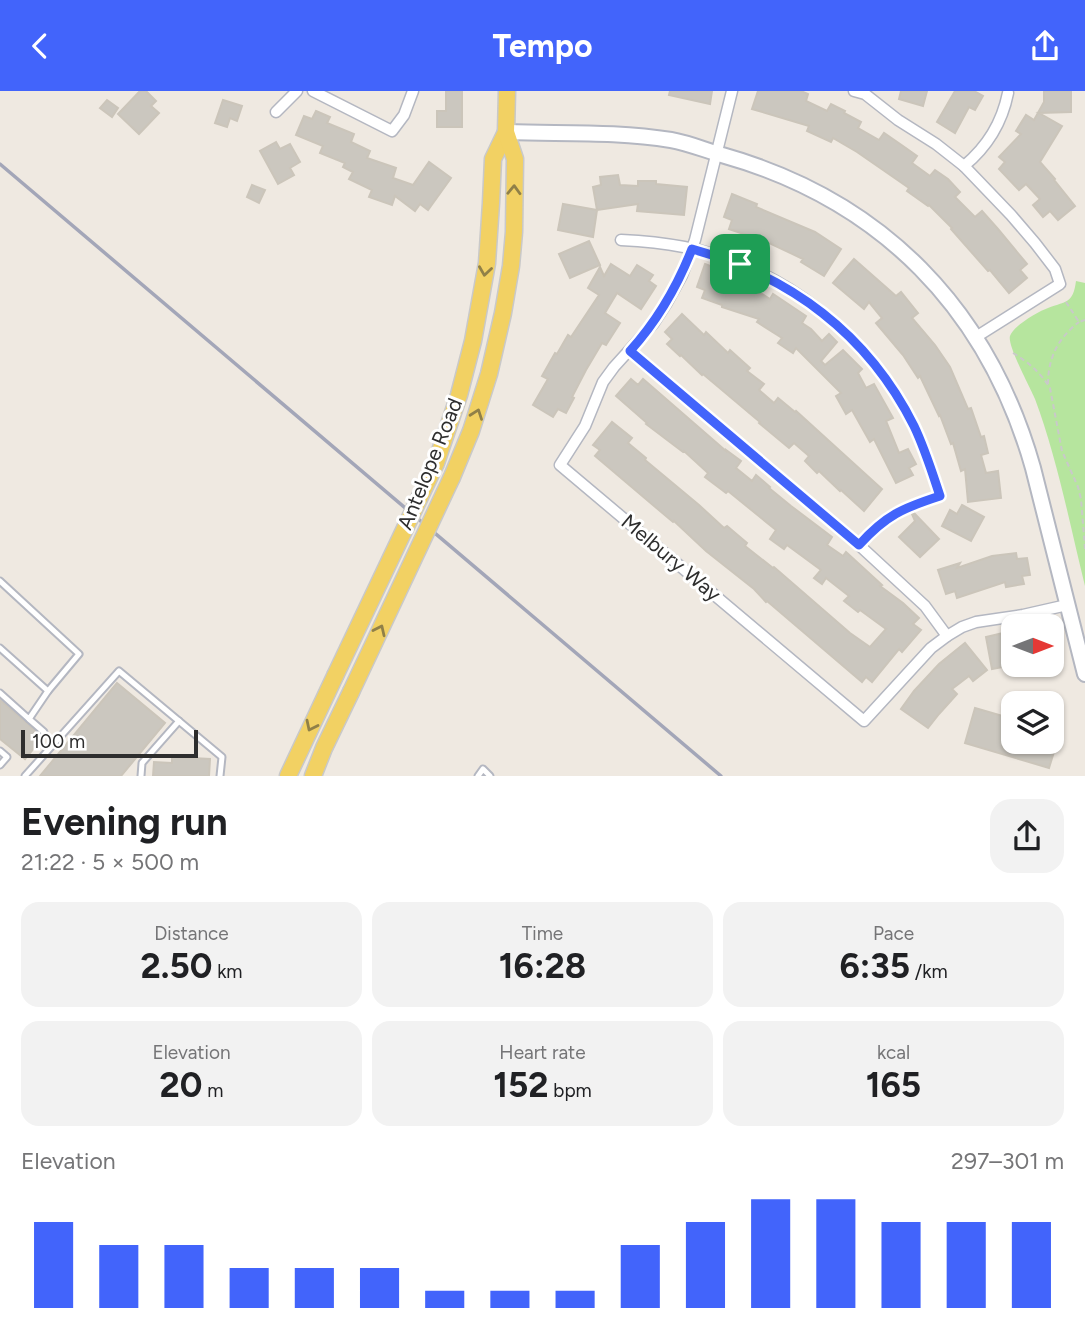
<!DOCTYPE html>
<html lang="en">
<head>
<meta charset="utf-8">
<style>
	body { margin:0; font-family:Figtree,sans-serif; background:#f2f2f2; color:#202124; height:100vh; display:flex; flex-direction:column; font-size:26px; white-space:nowrap }
	* { box-sizing:border-box; margin:0 }
	p { font-size:23px; color:#757577 }
	.icon { flex:none; width:38px; height:38px; fill:none; stroke:currentColor; stroke-width:2; stroke-linecap:round; stroke-linejoin:round }
	.map { position:relative; height:685px; overflow:hidden }
	.panel { display:flex; flex-direction:column; background:#fff; flex:1 }
	.panel>* { flex:none }
	.needle { width:46px; rotate:90deg }
	.controls { position:absolute; left:1001px; top:523px; display:grid; gap:14px }
	.controls a { display:grid; place-items:center; width:63px; height:63px; border-radius:14px; background:#fff; box-shadow:0 2px 5px #0004; font-size:35px }
	.scale { position:absolute; left:21px; bottom:18px; width:177px; box-sizing:border-box; padding-left:7px; border:4px solid #2e2e2e; border-top:0; font-size:19px; line-height:24px; white-space:nowrap; color:#2e2e2e; -webkit-text-stroke:5px #fff; paint-order:stroke }
	.pin { position:absolute; display:grid; place-items:center; width:60px; height:60px; color:#fff; margin:-30px; border-radius:14px; box-shadow:0 4px 10px #0006 }
	.round { display:grid; place-items:center; flex:none; width:74px; height:74px; border-radius:21px; background:#f2f2f2 }
	.head { display:flex; align-items:center; justify-content:space-between; height:119px; padding:0 21px }
	h1 { font-size:38px; font-weight:700; line-height:52px }
	.figures { display:grid; grid-template-columns:repeat(3,1fr); gap:10px; height:119px; padding:7px 21px }
	.figures div { display:grid; align-content:center; border-radius:18px; background:#f2f2f2; text-align:center }
	.figures b { font-size:35px; font-weight:700 }
	.figures small { font-size:19px; font-weight:400 }
	.figures p { font-size:19px }
	.chart { height:196px; padding:14px 21px }
	.chart p { display:flex; justify-content:space-between }
	.chart svg { width:100%; height:126px; margin-top:7px; stroke:#4264fb; stroke-width:6 }
	header { display:flex; justify-content:space-between; align-items:center; height:91px; padding:0 21px; background:#4264fb; color:#fff; font-size:32px; font-weight:700 }
	.map>svg:first-child { display:block }
</style>
</head>
<body>
<header><svg class="icon" aria-label="back" viewBox="0 0 24 24"><path d="M15 5l-7 7 7 7"/></svg>Tempo<svg class="icon" aria-label="share" viewBox="0 0 24 24"><path d="M12 15V3M7 8l5-5 5 5M5 13v7h14v-7"/></svg></header>
<div class="map">
<svg width="1085" height="685" viewBox="0 0 1085 685">
	<rect width="100%" height="100%" fill="#efe9e1"/>
	<path fill="#b6e59e" d="M1076 190 1085 192V495C1070 434 1057 367 1035 308 1030 296 1007 254 1010 245 1013 235 1039 220 1048 217 1066 210 1073 213 1076 190Z"/>
	<g fill="#cbc7bf" stroke="#cbc5ba" stroke-width="2">
		<polygon points="140,0 146,0 156,10 151,15 159,22 139,43 118,23"/>
		<polygon points="446,0 462,0 462,36 437,36 437,20 446,20"/>
		<polygon points="670,0 712,0 710,13 669,4"/>
		<polygon points="758,0 801,0 808,3 806,10 827,20 831,13 845,20 844,22 861,31 858,37 879,49 884,42 903,55 917,65 912,72 930,85 935,79 948,88 960,101 955,106 975,126 982,120 998,138 1027,173 1020,179 1027,187 1009,202 990,179 988,180 951,138 952,137 929,114 928,115 907,100 909,97 857,61 833,47 831,51 807,40 809,35 752,18"/>
		<polygon points="901,0 927,0 923,15 899,8"/>
		<polygon points="955,0 974,0 983,5 975,19 969,16 955,42 937,31"/>
		<polygon points="1044,0 1071,0 1071,21 1039,22 1062,35 1040,71 1055,88 1054,89 1075,115 1058,129 1050,120 1043,126 1033,114 1040,108 1026,93 1019,99 999,78 1005,71 999,66 1021,43 1016,40 1026,24 1034,29 1044,11"/>
		<polygon points="107,9 118,17 112,26 100,17"/>
		<polygon points="223,9 242,15 237,30 230,27 227,36 215,32"/>
		<polygon points="316,20 330,26 327,32 354,43 351,51 370,60 367,67 396,77 393,87 413,94 429,71 451,87 428,119 420,113 415,120 395,105 392,114 369,106 372,99 349,88 353,81 343,76 345,72 320,62 323,55 296,44 304,25 312,28"/>
		<polygon points="276,51 280,58 290,53 300,71 290,77 294,84 278,93 260,60"/>
		<polygon points="618,84 620,94 638,95 638,90 656,90 656,93 687,96 684,124 637,120 638,113 597,119 593,146 558,139 563,113 597,119 593,96 601,94 600,86"/>
		<polygon points="252,94 265,99 259,112 247,106"/>
		<polygon points="732,103 757,113 756,116 815,141 841,158 824,185 801,171 803,168 765,150 729,138 732,129 724,126"/>
		<polygon points="589,150 600,174 570,187 559,163"/>
		<polygon points="854,168 896,205 901,201 918,222 912,227 935,254 950,276 968,318 971,317 981,346 984,345 988,362 981,364 986,382 998,380 1001,407 968,411 965,378 961,380 953,352 951,353 940,324 939,325 920,285 918,287 903,264 876,232 882,227 869,211 864,218 833,192"/>
		<polygon points="611,173 630,185 637,174 653,184 649,190 656,195 641,218 617,202 605,222 620,232 606,254 602,252 586,279 572,306 574,307 566,322 558,318 553,326 533,314 548,288 542,285 555,262 557,263 568,244 571,246 599,204 588,197 600,176 604,185"/>
		<polygon points="705,173 749,190 746,198 762,203 770,208 773,203 806,225 802,232 811,238 822,250 829,243 837,251 821,270 825,274 843,259 862,278 858,282 866,297 874,293 893,327 886,330 899,362 908,358 916,373 909,377 913,384 896,392 874,348 870,351 852,319 846,323 836,305 841,302 796,257 793,262 778,252 782,247 757,231 759,228 722,216 722,214 702,207 705,199 697,196"/>
		<polygon points="682,223 704,244 706,241 728,262 730,259 750,277 747,280 764,293 759,299 774,312 778,307 795,321 796,320 882,398 864,420 841,399 840,400 819,380 817,382 805,370 809,365 794,352 789,357 759,332 760,331 703,283 702,284 681,264 680,265 667,253 672,248 665,241"/>
		<polygon points="631,288 638,294 643,288 726,360 726,359 741,370 736,377 752,390 756,384 770,396 769,397 791,415 832,446 827,454 843,465 846,461 882,494 880,495 903,512 919,527 913,533 921,539 902,561 899,558 872,591 866,586 862,591 767,510 766,511 754,498 706,460 674,430 673,431 595,365 600,359 593,354 612,331 632,347 628,352 646,367 645,369 699,414 724,437 727,435 747,452 745,455 773,477 774,476 850,542 870,556 886,538 860,519 858,521 844,510 849,505 826,487 822,493 814,487 821,479 787,454 784,458 770,448 776,439 728,400 726,402 705,386 708,382 684,360 683,361 646,333 647,332 616,305"/>
		<polygon points="962,414 984,426 971,450 942,435 950,419 957,423"/>
		<polygon points="914,422 939,448 920,466 899,446 915,430 912,423"/>
		<polygon points="1016,462 1017,468 1027,467 1030,484 1022,485 1024,493 1006,496 1005,491 957,507 955,500 946,503 938,479 960,472 957,477 992,465"/>
		<polygon points="1003,542 1004,550 1013,549 1013,574 992,578 986,546"/>
		<polygon points="965,552 987,579 973,590 969,585 952,598 957,603 939,623 928,637 901,618 914,600 939,573"/>
		<polygon points="117,592 165,632 121,685 40,685"/>
		<polygon points="0,609 43,646 25,668 0,648"/>
		<polygon points="975,617 1013,628 1013,651 1057,651 1049,677 965,652"/>
		<polygon points="172,666 210,668 209,685 153,685 154,671 172,672"/>
	</g>
	<g fill="none" stroke-linecap="round" stroke-linejoin="round">
		<defs>
			<g id="lane">
				<polyline points="0,490 79,563 48,600 0,557"/>
				<polyline points="0,602 29,628 48,600"/>
				<polyline points="29,628 44,641"/>
				<polyline points="0,660 7,666 0,674"/>
				<polyline points="25,685 119,580 222,666 220,685"/>
				<polyline points="141,685 142,672 179,630"/>
				<polyline points="478,685 483,678 490,685"/>
			</g>
			<g id="street">
				<polyline points="313,0 392,40 404,24 413,0"/>
				<polyline points="732,0 695,149 682,184 666,213 653,233 614,276 603,291 585,335 560,374 864,630 931,557 947,545 962,536 976,531 1023,524 1067,514"/>
				<polyline points="854,0 865,3 898,29 936,53 964,75 1011,124 1035,152 1055,178 1060,193 976,246"/>
				<polyline points="276,21 297,0"/>
				<path d="M964 75C987 56 1002 32 1008 2"/>
				<path d="M621 149C642 150 663 152 684 156 783 176 869 245 914 335 925 357 932 381 940 405 903 417 886 424 859 454"/>
				<polyline points="630,260 859,454 925,515 947,545"/>
			</g>
			<path id="secondary" d="M506 41C561 43 617 40 671 49 688 52 705 59 722 64 882 109 988 218 1033 377L1085 583"/>
			<g id="primary">
				<polyline points="436,372 459,304 473,250 487,172 491,112 493,68 506,41"/>
				<polyline points="452,386 471,340 489,283 503,222 511,175 514,141 515,68 506,41 507,0"/>
				<polyline points="288,685 335,585"/>
				<polyline points="313,685 324,657 351,601"/>
			</g>
		</defs>
		<use href="#lane" stroke="#b4b7c1" stroke-width="9"/>
		<use href="#street" stroke="#b4b7c1" stroke-width="13"/>
		<use href="#secondary" stroke="#b4b7c1" stroke-width="18"/>
		<use href="#primary" stroke="#c9c9c9" stroke-width="19"/>
		<g stroke="#c9c9c9" stroke-width="2" stroke-dasharray="5 3.5" stroke-linecap="butt">
			<polyline points="1066,211 1079,231 1085,229"/>
			<path d="M1013 262C1028 271 1041 282 1050 297L1062 360 1078 396 1081 408 1085 458"/>
			<path d="M1048 293C1048 267 1058 247 1079 231"/>
		</g>
		<use href="#lane" stroke="#fff" stroke-width="5"/>
		<use href="#street" stroke="#fff" stroke-width="10"/>
		<use href="#secondary" stroke="#fff" stroke-width="14"/>
		<use href="#primary" stroke="#f2d163" stroke-width="16"/>
		<polyline stroke="#a3a6b8" stroke-width="3.5" points="0,73 721,685"/>
		<defs>
			<g id="primary-bridge">
				<polyline points="335,585 436,372"/>
				<polyline points="351,601 452,386"/>
			</g>
		</defs>
		<use href="#primary-bridge" stroke="#c9c9c9" stroke-width="19" stroke-linecap="butt"/>
		<use href="#primary-bridge" stroke="#f2d163" stroke-width="16"/>
	</g>
	<defs><path id="oneway-chevron" d="M-2-3.5L2.5 0L-2 3.5" fill="none" stroke-width="1.6" stroke-linecap="round" stroke-linejoin="round" transform="scale(1.75)"/></defs>
	<g stroke="#908048">
		<use href="#oneway-chevron" transform="translate(514 99) rotate(-88)"/>
		<use href="#oneway-chevron" transform="translate(485 180) rotate(98)"/>
		<use href="#oneway-chevron" transform="translate(477 323) rotate(-70)"/>
		<use href="#oneway-chevron" transform="translate(380 539) rotate(-65)"/>
		<use href="#oneway-chevron" transform="translate(311 635) rotate(116)"/>
	</g>
	<g fill="none" stroke-linecap="round" stroke-linejoin="round">
		<defs>
			<path id="route" d="M692 158C790 185 868 243 914 335 925 358 932 381 940 405 903 417 886 424 859 454L630 260C658 229 677 196 692 158Z"/>
		</defs>
		<use href="#route" stroke="#fff" stroke-width="14"/>
		<use href="#route" stroke="#4264fb" stroke-width="9"/>
	</g>
	<g text-anchor="middle" stroke-width="6" stroke-linejoin="round" paint-order="stroke">
		<g font-size="21" fill="#2e2e2e" stroke="#fff">
			<text transform="translate(430 373) rotate(-68)" y="7">Antelope Road</text>
			<text transform="translate(671 467) rotate(40)" y="7">Melbury Way</text>
		</g>
	</g>
</svg>
<div class="controls">
<a><svg class="needle" viewBox="-14 -14 28 28"><path d="M0-13l5 13h-10z" fill="#e53935"/><path d="M0 13l5-13h-10z" fill="#757577"/></svg></a>
<a><svg class="icon" aria-label="layers" viewBox="0 0 24 24"><path d="M12 4l9 5-9 5-9-5zM3 14l9 5 9-5"/></svg></a>
</div>
<div class="scale">100 m</div>
<div class="pin" style="left:740px;top:173px;background:#1e9e55"><svg class="icon" aria-label="arrive" viewBox="0 0 24 24"><path d="M6 21V4h12l-3 4 3 4H6"/></svg></div>
</div>
<section class="panel">
<div class="head"><div><h1>Evening run</h1><p>21:22 · 5 × 500 m</p></div><a class="round"><svg class="icon" aria-label="share" viewBox="0 0 24 24"><path d="M12 15V3M7 8l5-5 5 5M5 13v7h14v-7"/></svg></a></div>
<div class="figures">
<div><p>Distance</p><b>2.50<small> km</small></b></div>
<div><p>Time</p><b>16:28</b></div>
<div><p>Pace</p><b>6:35<small> /km</small></b></div>
</div>
<div class="figures">
<div><p>Elevation</p><b>20<small> m</small></b></div>
<div><p>Heart rate</p><b>152<small> bpm</small></b></div>
<div><p>kcal</p><b>165</b></div>
</div>
<div class="chart"><p><span>Elevation</span>297–301 m</p>
<svg viewBox="0 0 160 44" preserveAspectRatio="none"><path d="M5 44V14M15 44V22M25 44V22M35 44V30M45 44V30M55 44V30M65 44V38M75 44V38M85 44V38M95 44V22M105 44V14M115 44V6M125 44V6M135 44V14M145 44V14M155 44V14"/></svg>
</div>
</section>
</body>
</html>
